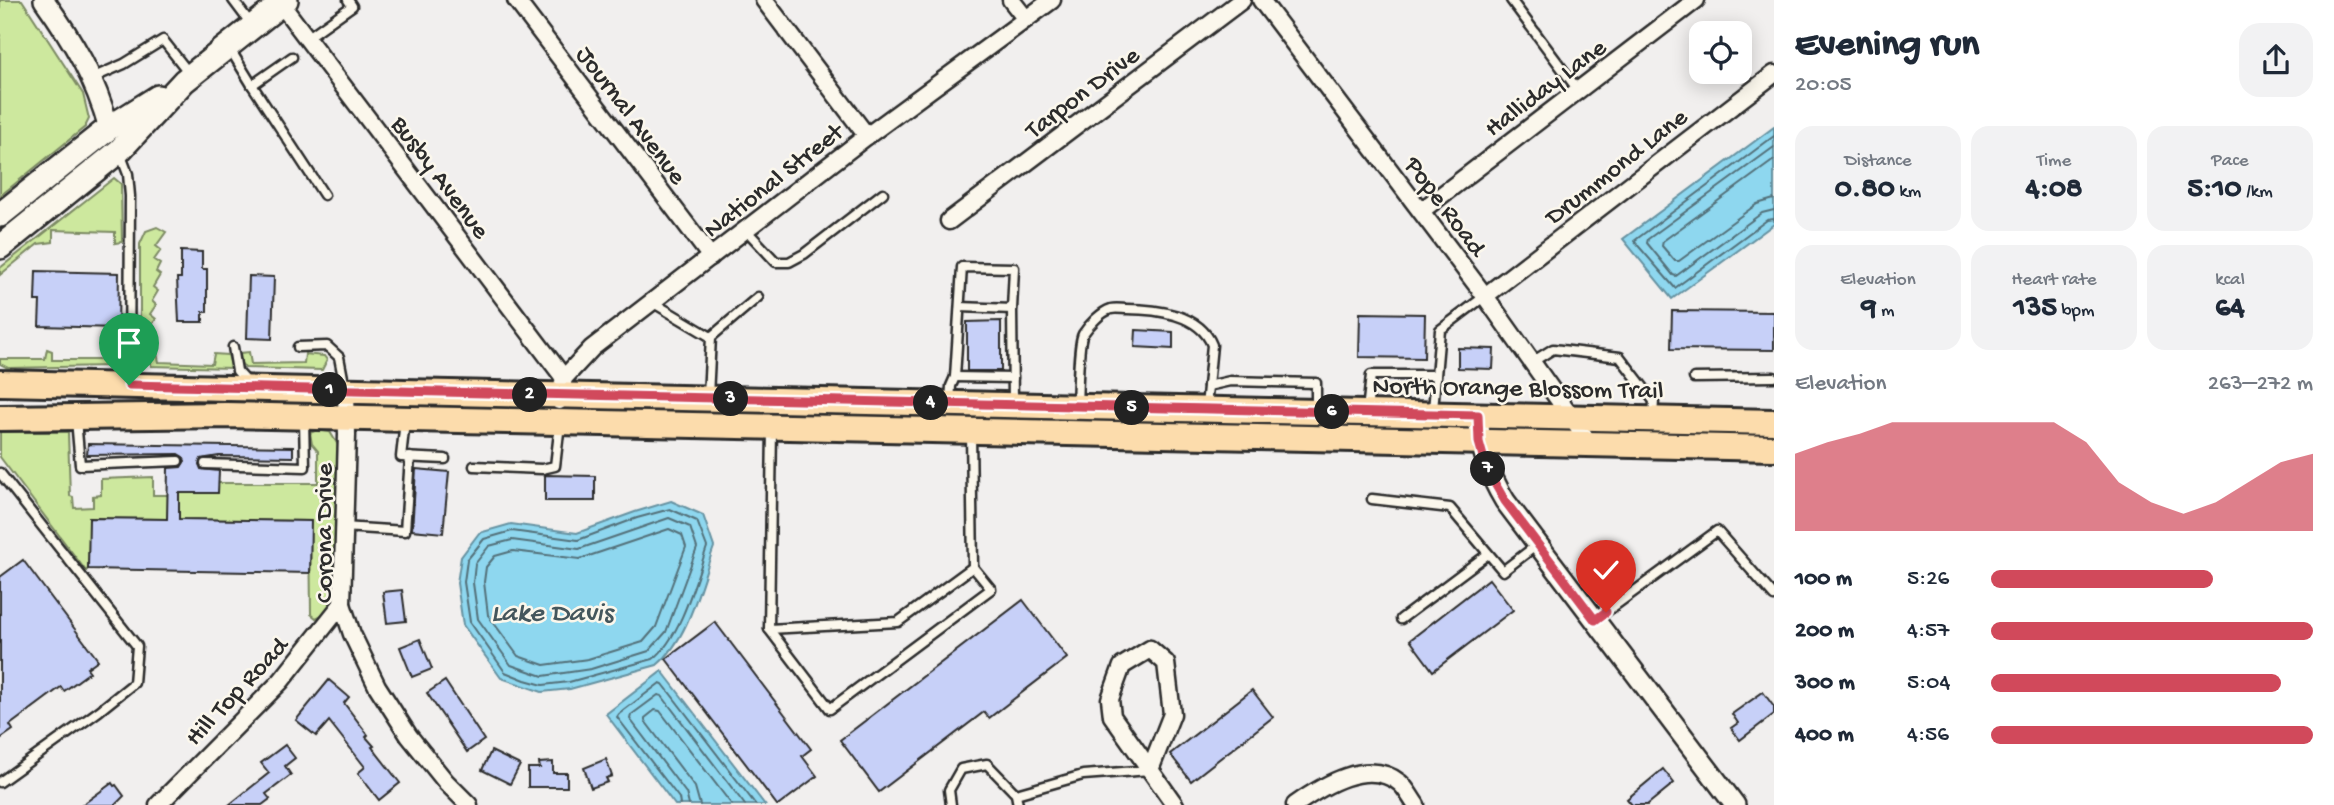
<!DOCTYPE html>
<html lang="en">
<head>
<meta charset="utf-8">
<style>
	body { margin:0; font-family:"Gochi Hand",sans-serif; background:#f2f2f3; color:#1f2937; height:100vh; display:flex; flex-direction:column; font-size:26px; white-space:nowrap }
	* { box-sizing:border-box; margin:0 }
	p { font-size:23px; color:#747a83 }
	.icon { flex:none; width:38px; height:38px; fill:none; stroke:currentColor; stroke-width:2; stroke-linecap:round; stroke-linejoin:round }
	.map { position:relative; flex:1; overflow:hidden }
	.drawer { display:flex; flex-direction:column; background:#fff; width:560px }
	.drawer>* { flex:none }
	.fabs { position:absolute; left:1689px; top:21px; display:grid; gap:14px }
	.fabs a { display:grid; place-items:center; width:63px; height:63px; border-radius:14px; background:#fff; box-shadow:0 4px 18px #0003; font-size:35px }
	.pin { position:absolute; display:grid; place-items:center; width:60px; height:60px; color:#fff; margin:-72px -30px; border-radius:50% 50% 50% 0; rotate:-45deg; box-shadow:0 0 7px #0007 }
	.pin .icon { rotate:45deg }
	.km { position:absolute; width:35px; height:35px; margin:-18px; border-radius:50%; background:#222; color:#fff; font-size:19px; line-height:35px; text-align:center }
	.round { display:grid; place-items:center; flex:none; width:74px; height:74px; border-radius:21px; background:#f2f2f3 }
	.head { display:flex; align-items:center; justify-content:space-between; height:119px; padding:0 21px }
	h1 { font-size:38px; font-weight:800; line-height:52px }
	.stats { display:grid; grid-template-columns:repeat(3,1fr); gap:10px; height:119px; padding:7px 21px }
	.stats div { display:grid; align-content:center; border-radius:18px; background:#f2f2f3; text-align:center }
	.stats b { font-size:30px; font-weight:800 }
	.stats small { font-size:19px; font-weight:400 }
	.stats p { font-size:19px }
	.chart { height:196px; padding:14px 21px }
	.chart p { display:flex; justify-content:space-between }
	.chart svg { width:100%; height:126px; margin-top:7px; fill:#d1495b; opacity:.7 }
	ul { padding:0 21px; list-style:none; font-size:23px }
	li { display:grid; grid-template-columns:112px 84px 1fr; align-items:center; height:52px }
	li i { height:18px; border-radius:9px; background:#d1495b }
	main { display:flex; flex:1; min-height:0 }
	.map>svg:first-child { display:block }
</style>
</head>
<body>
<main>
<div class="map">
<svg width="1774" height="805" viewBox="0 0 1774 805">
	<rect width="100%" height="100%" fill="#f1efee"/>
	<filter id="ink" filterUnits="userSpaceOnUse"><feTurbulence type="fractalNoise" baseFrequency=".0143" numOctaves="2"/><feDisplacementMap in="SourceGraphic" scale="14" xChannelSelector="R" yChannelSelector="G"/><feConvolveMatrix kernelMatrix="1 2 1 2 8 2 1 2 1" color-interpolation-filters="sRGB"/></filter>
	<g filter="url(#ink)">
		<g fill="#cde89e" stroke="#7c8a64" stroke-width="2">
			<polygon points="0,0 22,0 83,94 89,119 85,127 0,196"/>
			<polygon points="114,178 121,184 122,242 115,243 115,232 53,230 53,242 38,244 0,275 0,268"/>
			<polygon points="157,227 166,232 156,246 161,250 154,260 160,264 156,272 160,275 153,287 158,291 152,301 156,305 150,314 156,319 148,330 145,330 140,323 140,244 146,231"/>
			<polygon points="47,349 52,351 52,360 112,360 113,350 118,350 121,358 117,363 110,366 8,368 0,364 0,359 45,359"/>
			<polygon points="151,352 157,353 159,362 212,364 214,354 228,355 232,368 151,366"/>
			<polygon points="249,352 251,364 304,363 305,354 324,356 327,360 322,370 245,368 241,363 240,353"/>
			<polygon points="317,430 330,432 338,445 337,586 330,611 316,618 311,614 310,521 90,518 88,569 86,571 0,457 0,432 68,432 70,496 73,497 74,508 93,507 93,496 101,495 101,479 153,477 153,495 168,495 179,510 179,493 218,493 218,483 318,483 318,451 312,444 310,433"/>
		</g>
		<g fill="#8ed7ef" stroke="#6692a1" stroke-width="2">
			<polygon points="1774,127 1774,224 1672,299 1623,239"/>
			<path d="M671 501 703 515 714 547C700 585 689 639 657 665L570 689 542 692 501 678 463 625 457 583 461 557 479 533 511 524 577 533 635 512Z"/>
			<polygon points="662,671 765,805 675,805 606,714"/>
		</g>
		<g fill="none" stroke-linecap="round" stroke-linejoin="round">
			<g stroke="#537079" stroke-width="2">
				<polyline points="1774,136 1634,241 1675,288 1767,220 1774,219"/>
				<polyline points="1774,147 1648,239 1647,243 1673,275 1676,276 1762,213 1774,210"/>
				<polyline points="1774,160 1663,241 1662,246 1675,261 1679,261 1757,204 1774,199"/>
				<path d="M670 509 697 521 707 547C696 579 680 639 653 659L569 682 543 685 525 680 505 672 470 622 464 582 467 560 484 539 512 531 578 540 637 518Z"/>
				<polygon points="669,518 690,527 697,548 666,632 649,651 591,669 543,676 511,665 478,619 473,583 475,564 489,546 512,540 579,549"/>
				<polygon points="669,529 682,535 686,547 656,627 643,642 588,659 544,665 518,656 488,615 484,582 486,567 495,556 513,551 580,559"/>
				<polyline points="680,805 679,798 617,717 619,714 660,683 663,684 756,805"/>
				<polyline points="689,805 686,793 630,719 631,715 658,695 662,696 745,805"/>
				<polyline points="700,805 695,787 645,721 645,718 655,710 660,711 732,805"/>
			</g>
		</g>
		<g fill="#c7d0f8" stroke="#2b2b2b" stroke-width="2">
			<polygon points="181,251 202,252 202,269 207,269 207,312 203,312 203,322 179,322 177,278 181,278"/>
			<polygon points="36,271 119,273 118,328 39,326 40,301 35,301"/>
			<polygon points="249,276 274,277 272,339 247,338"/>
			<polygon points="1672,311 1774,312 1774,350 1671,349"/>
			<polygon points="1360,313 1425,314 1424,358 1359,357"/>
			<polygon points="1001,321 1001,371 967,371 967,322"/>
			<polygon points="1136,330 1173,332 1173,349 1135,347"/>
			<polygon points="1458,348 1494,349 1493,369 1458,368"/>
			<polygon points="88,444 293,447 293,457 219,456 201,459 199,464 201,469 219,471 218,493 179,493 179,519 311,521 310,573 88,569 89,518 167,519 168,468 181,467 185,461 183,457 178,454 87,455"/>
			<polygon points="416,469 449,472 443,533 412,530"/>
			<polygon points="545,475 595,476 595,501 545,501"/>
			<polygon points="23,560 98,660 87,668 90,672 64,691 61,687 10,725 13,730 0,739 0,577"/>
			<polygon points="1489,579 1513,610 1433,671 1410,640"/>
			<polygon points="402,590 406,621 387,623 383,592"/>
			<polygon points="1023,600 1067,658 989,718 984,712 879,792 840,740"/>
			<polygon points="715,622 811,749 802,756 817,776 779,805 777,805 666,659"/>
			<polygon points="420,639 432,669 412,677 400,647"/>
			<polygon points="329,680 349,697 344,703 368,735 366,737 374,746 372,747 400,783 379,800 358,773 365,767 329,721 316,736 296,720"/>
			<polygon points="445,681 484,740 467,752 427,693"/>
			<polygon points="1252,690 1273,717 1191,781 1170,754"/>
			<polygon points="1763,692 1774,707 1774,714 1740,740 1731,728 1738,723 1732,714"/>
			<polygon points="285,745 295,758 285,766 291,775 266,794 270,799 262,805 229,805 269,773 261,763"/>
			<polygon points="491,751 520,765 510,784 482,770"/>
			<polygon points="606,759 612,776 606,778 608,782 591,788 584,768"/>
			<polygon points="553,762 553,773 567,773 567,787 528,787 528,768 540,768 539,763"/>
			<polygon points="1663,769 1674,783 1647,805 1632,805 1627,799"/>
			<polygon points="112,783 114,786 116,785 124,796 115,805 82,805"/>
		</g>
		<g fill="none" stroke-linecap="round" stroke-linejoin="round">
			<defs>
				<g id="service">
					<polyline points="233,0 251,24"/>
					<polyline points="1511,0 1578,90"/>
					<polyline points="307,38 352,6 348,0"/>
					<polyline points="230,49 252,85 292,57"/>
					<polyline points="92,78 124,64 163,40 189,73"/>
					<polyline points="252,85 324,195"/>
					<polyline points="120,153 128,174 130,196 129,384"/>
					<polyline points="747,231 776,262 789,262 804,254 883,193"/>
					<polyline points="652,302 711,337 708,396"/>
					<polyline points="960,307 1012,309"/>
					<polyline points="711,337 758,297"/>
					<polyline points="233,347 237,371 249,384"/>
					<polyline points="298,347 327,346 339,357 345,388"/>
					<polyline points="1532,362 1553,349 1620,357 1654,401 1653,416"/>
					<polyline points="955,377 1013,378"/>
					<polyline points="1694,378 1774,377"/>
					<polyline points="1208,386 1230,381 1316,383 1316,409"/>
					<polyline points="950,402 951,386 955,377 962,267 1014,268 1012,309 1013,402"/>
					<path d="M1077 403C1078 390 1078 342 1083 334 1089 325 1101 312 1111 309 1115 308 1123 309 1127 309 1156 309 1200 314 1212 345L1206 407"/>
					<polyline points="1433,410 1440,330 1485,296"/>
					<polyline points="1367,411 1371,375 1436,375"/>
					<polyline points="76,419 80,465 178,461"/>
					<polyline points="405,421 401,457 445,459"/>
					<polyline points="772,429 769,629 830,709 991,589 973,567 971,434"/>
					<polyline points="205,464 305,467 304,419"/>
					<polyline points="474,466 542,469 555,466 560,424"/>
					<polyline points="0,473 137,646 134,683 99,711 0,782"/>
					<polyline points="1372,499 1450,508 1503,571 1538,544"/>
					<polyline points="343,527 405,531 410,457"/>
					<polyline points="1401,619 1488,554"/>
					<polyline points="1595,620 1717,531 1774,596"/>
					<polyline points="769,629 898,622 973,567"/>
					<polyline points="1016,794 1083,775 1150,770"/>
					<polyline points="951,805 949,790 961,769 987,764 1016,794 1018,805"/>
				</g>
				<g id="minor">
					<polyline points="516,0 711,257"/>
					<polyline points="764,0 867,136"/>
					<polyline points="1011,0 1026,19"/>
					<polyline points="1261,0 1485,296 1590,444"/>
					<polyline points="281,4 564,378"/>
					<polyline points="1421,211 1696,0"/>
					<polyline points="949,221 1242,0"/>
					<polyline points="1485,296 1774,74"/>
					<polyline points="346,391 347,435 342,604 352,634 377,686 409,736 446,782 469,805"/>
					<polyline points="559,401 564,378 592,348 867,136 1052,0"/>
					<polyline points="1150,770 1172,714 1166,663 1150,649 1122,666 1110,699 1112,716 1175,805"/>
					<polyline points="158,805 281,681 342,604"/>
					<path d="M1295 805C1322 786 1368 757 1400 783 1406 788 1411 798 1416 805"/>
				</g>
				<g id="tertiary">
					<path d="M44 0C74 42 95 78 109 128"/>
					<path d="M1478 415C1480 448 1488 473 1505 501L1735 805"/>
				</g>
				<g id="secondary">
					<polyline points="0,215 109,128 158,97"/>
					<polyline points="0,247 119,151 184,81 286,0"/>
				</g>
				<g id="primary">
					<polyline points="0,383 1774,422"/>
					<polyline points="0,418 226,415 1774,448"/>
				</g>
			</defs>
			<use href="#service" stroke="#2b2b2b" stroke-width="13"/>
			<use href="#minor" stroke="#2b2b2b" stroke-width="21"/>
			<use href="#tertiary" stroke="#2b2b2b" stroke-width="24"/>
			<use href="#secondary" stroke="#2b2b2b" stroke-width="28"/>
			<use href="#primary" stroke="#2b2b2b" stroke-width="30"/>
			<use href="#service" stroke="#fbf7ec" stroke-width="8"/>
			<use href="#minor" stroke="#fbf7ec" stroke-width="16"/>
			<use href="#tertiary" stroke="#fbf7ec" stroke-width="19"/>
			<use href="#secondary" stroke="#fbf7ec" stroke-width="23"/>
			<use href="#primary" stroke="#fcdcac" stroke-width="24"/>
		</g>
	</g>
	<g fill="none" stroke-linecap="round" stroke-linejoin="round" filter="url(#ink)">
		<defs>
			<polyline id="route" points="129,385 1478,415 1479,442 1484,460 1494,482 1505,501 1595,620 1606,612"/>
		</defs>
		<use href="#route" stroke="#fff" stroke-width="14"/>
		<use href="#route" stroke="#d1495b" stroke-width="9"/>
	</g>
	<g text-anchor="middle" stroke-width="5" stroke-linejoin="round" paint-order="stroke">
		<g font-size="26" fill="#2b2b2b" stroke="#fbf7ec">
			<text transform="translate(1544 86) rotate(-37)" y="9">Halliday Lane</text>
			<text transform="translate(1081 91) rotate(-37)" y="9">Tarpon Drive</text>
			<text transform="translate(633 114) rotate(53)" y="9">Journal Avenue</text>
			<text transform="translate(1615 165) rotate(-38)" y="9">Drummond Lane</text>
			<text transform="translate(442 176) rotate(53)" y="9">Busby Avenue</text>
			<text transform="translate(772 179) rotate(-38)" y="9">National Street</text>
			<text transform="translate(1447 205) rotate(53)" y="9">Pope Road</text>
			<text transform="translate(1518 386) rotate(1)" y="9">North Orange Blossom Trail</text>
			<text transform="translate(322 533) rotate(-90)" y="9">Corona Drive</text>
			<text transform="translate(235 690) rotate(-47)" y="9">Hill Top Road</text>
		</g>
		<g font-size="28" font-style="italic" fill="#44565c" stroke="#fbf7ec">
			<text x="552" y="620">Lake Davis</text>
		</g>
	</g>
</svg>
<div class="fabs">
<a><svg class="icon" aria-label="locate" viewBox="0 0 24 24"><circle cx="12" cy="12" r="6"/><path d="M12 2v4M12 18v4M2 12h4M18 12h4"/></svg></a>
</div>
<div class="pin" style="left:129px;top:385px;background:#1e9e55"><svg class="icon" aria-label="arrive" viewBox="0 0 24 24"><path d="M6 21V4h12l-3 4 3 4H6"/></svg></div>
<div class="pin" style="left:1606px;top:612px;background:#d93025"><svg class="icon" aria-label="check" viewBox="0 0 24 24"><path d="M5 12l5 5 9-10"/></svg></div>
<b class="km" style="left:330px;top:390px">1</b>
<b class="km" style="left:530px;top:395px">2</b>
<b class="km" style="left:731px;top:399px">3</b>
<b class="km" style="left:931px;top:403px">4</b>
<b class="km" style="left:1132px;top:408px">5</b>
<b class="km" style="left:1332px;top:412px">6</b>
<b class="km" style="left:1488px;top:469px">7</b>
</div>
<section class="drawer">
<div class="head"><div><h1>Evening run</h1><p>20:05</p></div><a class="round"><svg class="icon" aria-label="share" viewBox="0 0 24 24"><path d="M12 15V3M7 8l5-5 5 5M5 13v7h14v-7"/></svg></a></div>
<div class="stats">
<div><p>Distance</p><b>0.80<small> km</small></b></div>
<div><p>Time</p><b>4:08</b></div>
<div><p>Pace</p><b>5:10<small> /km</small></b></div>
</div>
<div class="stats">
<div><p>Elevation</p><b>9<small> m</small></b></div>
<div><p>Heart rate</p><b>135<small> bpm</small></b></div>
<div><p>kcal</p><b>64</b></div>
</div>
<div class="chart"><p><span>Elevation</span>263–272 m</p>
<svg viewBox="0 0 160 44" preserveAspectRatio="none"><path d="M0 44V17L10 13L20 10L30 6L40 6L50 6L60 6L70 6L80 6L90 13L100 27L110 34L120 38L130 34L140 27L150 20L160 17V44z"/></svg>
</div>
<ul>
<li><b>100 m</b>5:26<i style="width:69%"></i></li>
<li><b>200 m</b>4:57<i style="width:100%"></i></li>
<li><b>300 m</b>5:04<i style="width:90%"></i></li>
<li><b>400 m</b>4:56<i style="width:100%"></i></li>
</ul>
</section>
</main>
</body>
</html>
